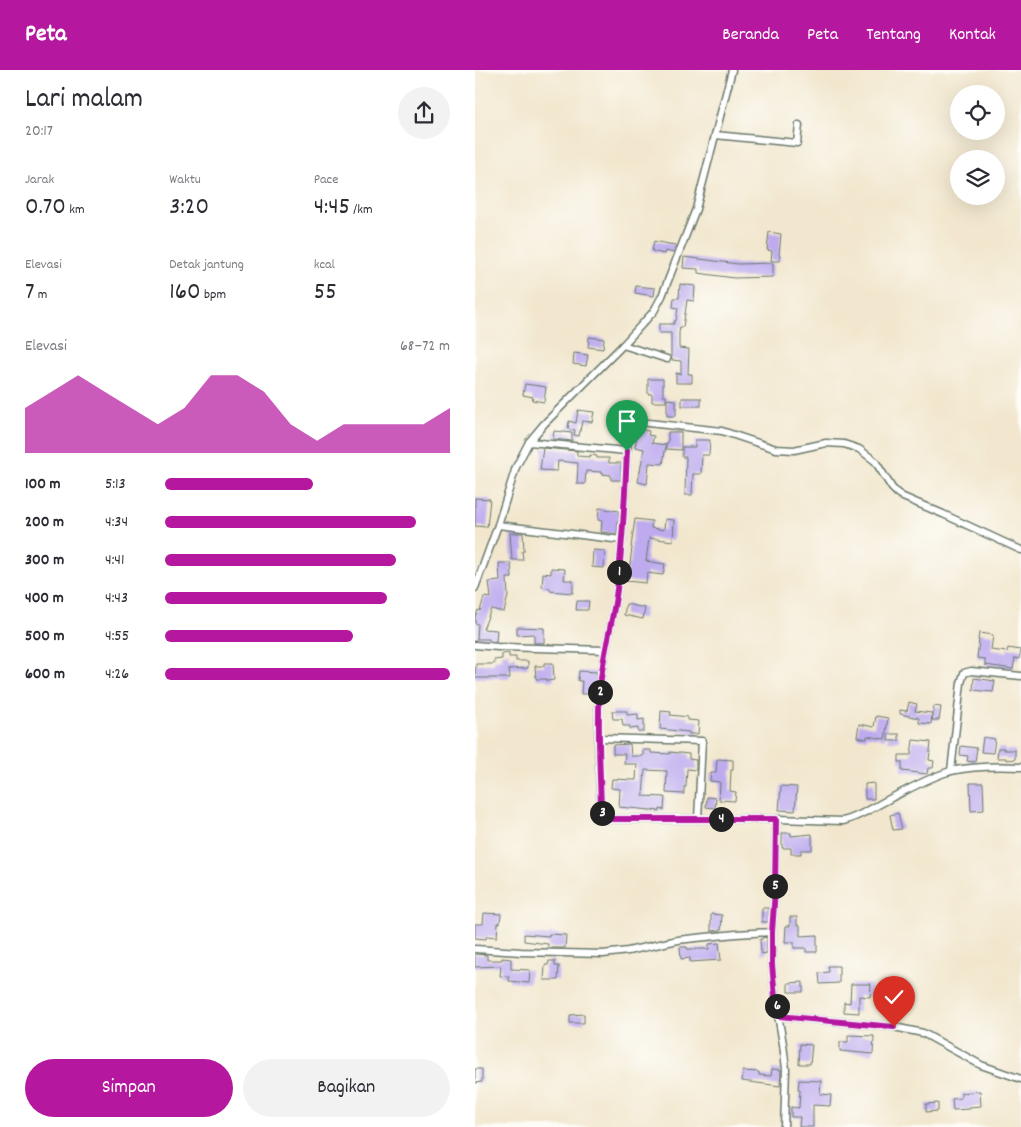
<!DOCTYPE html>
<html lang="id">
<head>
<meta charset="utf-8">
<style>
	body { margin:0; font-family:Dekko,sans-serif; background:#f2f2f3; color:#2b2b33; height:100vh; display:flex; flex-direction:column; font-size:19px; white-space:nowrap }
	* { box-sizing:border-box; margin:0 }
	p { font-size:16px; color:#7c7c81 }
	.icon { flex:none; width:28px; height:28px; fill:none; stroke:currentColor; stroke-width:2; stroke-linecap:round; stroke-linejoin:round }
	.map { position:relative; flex:1; overflow:hidden }
	.sheet { display:flex; flex-direction:column; background:#fff; width:475px }
	.sheet>* { flex:none }
	.fabs { position:absolute; left:475px; top:15px; display:grid; gap:10px }
	.fabs a { display:grid; place-items:center; width:55px; height:55px; border-radius:50%; background:#fff; box-shadow:0 5px 20px #0002; font-size:25px }
	.pin { position:absolute; display:grid; place-items:center; width:42px; height:42px; color:#fff; margin:-51px -21px; border-radius:50% 50% 50% 0; rotate:-45deg; box-shadow:0 0 5px #0007 }
	.pin .icon { rotate:45deg }
	.km { position:absolute; width:25px; height:25px; margin:-12px; border-radius:50%; background:#222; color:#fff; font-size:14px; line-height:25px; text-align:center }
	.round { display:grid; place-items:center; flex:none; width:52px; height:52px; border-radius:26px; background:#f2f2f3 }
	.overview { display:flex; align-items:center; justify-content:space-between; height:85px; padding:0 25px }
	h1 { font-size:28px; font-weight:600; line-height:38px }
	.figures { display:grid; grid-template-columns:repeat(3,1fr); gap:8px; height:85px; padding:5px 25px }
	.figures div { display:grid; align-content:center }
	.figures b { font-size:25px; font-weight:600 }
	.figures small { font-size:14px; font-weight:400 }
	.figures p { font-size:14px }
	.chart { height:140px; padding:10px 25px }
	.chart p { display:flex; justify-content:space-between }
	.chart svg { width:100%; height:90px; margin-top:5px; fill:#b5179e; opacity:.7 }
	.action { display:flex; gap:10px; margin-top:auto; padding:10px 25px }
	.action a { flex:1; height:58px; border-radius:30px; background:#b5179e; color:#fff; font-size:20px; font-weight:600; line-height:58px; text-align:center }
	.action a+a { background:#f2f2f3; color:#2b2b33 }
	ul { padding:0 25px; list-style:none; font-size:16px }
	li { display:grid; grid-template-columns:80px 60px 1fr; align-items:center; height:38px }
	li i { height:12px; border-radius:6px; background:#b5179e }
	header { display:flex; align-items:center; gap:30px; box-sizing:border-box; height:70px; padding:0 25px; background:#b5179e; color:#fff }
	header strong { font-size:24px }
	nav { display:flex; gap:28px; margin-inline-start:auto; font-size:18px }
	main { display:flex; flex:1; min-height:0 }
	.map>svg:first-child { display:block }
</style>
</head>
<body>
<header>
<strong>Peta</strong>
<nav><a>Beranda</a><a>Peta</a><a>Tentang</a><a>Kontak</a></nav>
</header>
<main>
<section class="sheet">
<div class="overview"><div><h1>Lari malam</h1><p>20:17</p></div><a class="round"><svg class="icon" aria-label="share" viewBox="0 0 24 24"><path d="M12 15V3M7 8l5-5 5 5M5 13v7h14v-7"/></svg></a></div>
<div class="figures">
<div><p>Jarak</p><b>0.70<small> km</small></b></div>
<div><p>Waktu</p><b>3:20</b></div>
<div><p>Pace</p><b>4:45<small> /km</small></b></div>
</div>
<div class="figures">
<div><p>Elevasi</p><b>7<small> m</small></b></div>
<div><p>Detak jantung</p><b>160<small> bpm</small></b></div>
<div><p>kcal</p><b>55</b></div>
</div>
<div class="chart"><p><span>Elevasi</span>68–72 m</p>
<svg viewBox="0 0 160 44" preserveAspectRatio="none"><path d="M0 44V22L10 14L20 6L30 14L40 22L50 30L60 22L70 6L80 6L90 14L100 30L110 38L120 30L130 30L140 30L150 30L160 22V44z"/></svg>
</div>
<ul>
<li><b>100 m</b>5:13<i style="width:52%"></i></li>
<li><b>200 m</b>4:34<i style="width:88%"></i></li>
<li><b>300 m</b>4:41<i style="width:81%"></i></li>
<li><b>400 m</b>4:43<i style="width:78%"></i></li>
<li><b>500 m</b>4:55<i style="width:66%"></i></li>
<li><b>600 m</b>4:26<i style="width:100%"></i></li>
</ul>
<div class="action"><a>Simpan</a><a>Bagikan</a></div>
</section>
<div class="map">
<svg width="546" height="1057" viewBox="0 0 546 1057">
	<rect width="100%" height="100%" fill="#fdfcf7"/>
	<filter id="ink" filterUnits="userSpaceOnUse"><feTurbulence type="fractalNoise" baseFrequency=".02" numOctaves="2"/><feDisplacementMap in="SourceGraphic" scale="10" xChannelSelector="R" yChannelSelector="G"/><feConvolveMatrix kernelMatrix="1 2 1 2 8 2 1 2 1" color-interpolation-filters="sRGB"/></filter>
	<filter id="wash" filterUnits="userSpaceOnUse"><feTurbulence type="fractalNoise" baseFrequency=".0096" numOctaves="4" result="noise"/><feDisplacementMap in="SourceGraphic" scale="20" xChannelSelector="R" yChannelSelector="G"/><feGaussianBlur stdDeviation="1.12" result="paint"/><feColorMatrix in="noise" values="0 0 0 0 0 0 0 0 0 0 0 0 0 0 0 0 0 1.4 0 .05"/><feComposite in="paint" operator="in"/></filter>
	<g filter="url(#wash)">
		<rect width="100%" height="100%" fill="#f2e7ce"/>
		<g id="blocks">
			<g fill="#beabef">
				<polygon points="294,162 306,164 304,185 305,185 305,191 296,191 297,181 292,180"/>
				<polygon points="179,171 194,174 201,175 199,183 190,181 189,184 177,181"/>
				<polygon points="209,187 263,194 298,193 298,207 259,208 223,203 223,199 208,198"/>
				<polygon points="205,214 220,216 219,231 212,230 208,257 205,257 204,263 204,278 214,279 213,304 217,304 217,313 201,313 201,303 206,304 206,291 197,290 196,286 196,263 184,263 184,254 199,254 199,251 201,251 203,238 198,237 199,228 204,228"/>
				<polygon points="161,216 180,218 179,226 160,223"/>
				<polygon points="114,267 129,269 128,279 113,277"/>
				<polygon points="99,283 113,285 111,296 98,294"/>
				<polygon points="173,309 188,309 188,326 191,326 191,332 177,332 177,324 173,324"/>
				<polygon points="50,314 71,317 69,332 57,330 58,327 48,325"/>
				<rect x="207" y="328" width="19" height="8"/>
				<polygon points="192,329 201,330 201,346 192,346"/>
				<polygon points="103,340 119,342 117,352 107,351 104,366 99,365 100,360 93,359 94,351 101,353"/>
				<polygon points="163,359 174,361 173,365 179,366 177,373 191,375 188,394 174,393 172,414 163,412 169,379 160,377"/>
				<polygon points="79,361 97,363 97,371 78,369"/>
				<polygon points="193,362 206,362 206,380 191,379 191,373 193,373"/>
				<polygon points="220,370 235,370 234,385 227,385 226,404 218,404 217,425 210,425 211,387 207,387 207,377 220,377"/>
				<polygon points="68,378 102,381 102,386 115,387 115,385 122,386 122,388 134,388 134,393 146,393 146,410 136,410 136,405 126,404 126,402 111,401 110,414 102,414 103,393 83,391 82,401 65,400"/>
				<polygon points="0,428 15,429 12,457 0,456"/>
				<polygon points="124,438 144,441 142,464 126,462 127,451 123,450"/>
				<polygon points="160,449 177,451 176,458 189,460 190,449 199,450 198,471 174,468 171,491 190,494 188,505 172,503 171,513 151,511 153,495 155,495 157,477 156,477"/>
				<polygon points="35,463 48,463 49,481 47,481 48,490 37,490"/>
				<polygon points="118,480 130,481 129,498 117,497"/>
				<polygon points="24,493 36,493 37,508 32,508 33,526 29,542 16,539 8,559 22,560 21,572 14,571 14,569 2,569 3,554 0,553 0,547 3,540 5,541 9,527 16,528 14,512 25,511"/>
				<polygon points="76,498 90,499 89,510 98,510 98,523 75,521 75,518 67,517 68,503 76,504"/>
				<polygon points="102,531 114,531 113,540 101,540"/>
				<polygon points="151,534 170,538 168,549 149,545"/>
				<polygon points="42,557 69,558 69,573 59,573 59,564 42,565"/>
				<polygon points="504,563 518,565 516,580 532,582 533,578 546,580 544,589 540,588 538,599 510,595 510,589 502,588 504,570 503,570"/>
				<polygon points="34,583 34,587 41,587 41,591 53,591 53,598 34,599 35,608 0,608 1,594 19,594 19,590 27,589 27,584"/>
				<polygon points="69,593 78,593 79,610 72,611 72,609 61,609 60,596 69,596"/>
				<polygon points="104,601 122,602 120,624 106,624 107,611 103,611"/>
				<polygon points="499,608 520,611 518,622 498,620"/>
				<polygon points="434,632 442,634 440,641 457,643 456,654 444,653 444,648 425,644 425,640 432,641"/>
				<polygon points="459,636 466,637 464,650 457,650"/>
				<polygon points="137,641 152,641 152,645 163,644 163,650 169,649 169,662 163,662 163,658 155,659 155,656 148,656 147,649 138,649"/>
				<polygon points="186,641 196,642 195,645 213,647 213,650 224,651 223,664 214,664 214,662 185,659"/>
				<polygon points="401,646 413,648 410,669 392,666 392,669 382,667 384,654 399,657"/>
				<rect x="413" y="664" width="11" height="7"/>
				<polygon points="508,667 520,669 518,683 506,682"/>
				<polygon points="438,670 456,672 454,690 459,691 458,698 453,698 452,704 427,701 427,692 424,692 424,685 436,685"/>
				<polygon points="155,674 156,686 168,686 168,680 176,680 176,683 195,684 195,682 214,684 214,689 221,690 221,700 212,699 211,717 209,717 209,724 191,723 192,701 170,700 168,726 190,727 189,740 185,739 185,741 144,737 145,719 136,718 137,709 161,710 162,694 149,694 150,684 138,684 138,675"/>
				<polygon points="486,676 502,678 500,692 492,691 493,686 485,685"/>
				<polygon points="523,678 529,678 529,680 540,680 540,689 531,690 531,688 522,688"/>
				<polygon points="242,689 258,690 258,700 256,700 255,721 261,722 260,731 244,730 245,712 235,711 236,703 241,703"/>
				<polygon points="399,713 399,729 390,729 390,714"/>
				<polygon points="495,713 508,713 509,740 496,741"/>
				<polygon points="306,716 322,717 320,741 304,740"/>
				<polygon points="232,727 241,728 240,738 231,737"/>
				<polygon points="423,743 427,759 418,760 415,745"/>
				<polygon points="307,763 316,763 316,766 337,764 337,780 326,780 326,784 316,784 316,778 307,778"/>
				<polygon points="287,838 294,838 293,852 287,852"/>
				<polygon points="9,843 26,844 25,853 23,853 22,867 12,866 11,869 0,868 0,854 8,854"/>
				<polygon points="236,844 247,845 246,860 236,861"/>
				<polygon points="315,847 322,847 322,855 325,855 325,866 342,865 342,882 331,882 331,878 319,878 319,872 310,872 311,856 315,856"/>
				<polygon points="49,864 74,866 74,864 91,865 90,878 73,878 73,874 49,871"/>
				<polygon points="292,867 292,883 286,884 285,869 287,869 287,868"/>
				<polygon points="244,873 246,890 215,892 215,888 206,889 205,877 212,877 212,879 234,879 234,874"/>
				<polygon points="0,884 12,885 12,890 27,890 27,888 36,889 36,899 55,900 54,913 34,911 34,907 25,906 26,896 0,897"/>
				<polygon points="74,891 80,891 80,896 84,896 83,910 69,910 70,895 73,895"/>
				<polygon points="353,896 364,896 364,913 345,914 344,903 354,902"/>
				<polygon points="328,912 328,922 313,922 313,913"/>
				<polygon points="376,914 396,914 395,927 384,926 384,943 369,942 369,932 375,933"/>
				<polygon points="109,944 109,953 95,953 95,945"/>
				<polygon points="373,965 399,966 398,984 365,981 365,972 373,972"/>
				<polygon points="325,974 337,975 335,994 324,994"/>
				<polygon points="0,999 7,999 7,1012 0,1013"/>
				<polygon points="297,999 306,1000 305,1016 267,1011 268,1001 284,1002 284,1005 296,1006"/>
				<polygon points="324,1010 346,1011 345,1024 356,1025 355,1036 338,1035 338,1057 324,1057 325,1047 316,1047 316,1037 324,1038 325,1020 323,1020"/>
				<polygon points="505,1021 506,1036 494,1037 495,1039 478,1040 477,1029 486,1028 486,1023"/>
				<polygon points="463,1033 463,1041 451,1042 451,1034"/>
			</g>
		</g>
	</g>
	<g filter="url(#ink)">
		<use href="#blocks" fill-opacity="0" stroke="#69786a" stroke-width="1"/>
		<g fill="none" stroke-linecap="round" stroke-linejoin="round">
			<defs>
				<g id="street">
					<polyline points="240,65 322,73 324,55"/>
					<polyline points="148,275 192,289"/>
					<path d="M54 372 152 381C150 427 148 473 142 519 138 552 128 583 125 617 122 657 124 698 126 739 127 744 129 747 134 749H301L300 820 297 862"/>
					<path d="M152 381C153 371 150 353 164 352L247 361 301 379 319 380 351 373 369 374 384 379 400 391 417 418 422 423 428 427 468 444 546 480"/>
					<polyline points="23,455 147,470"/>
					<polyline points="0,518 23,455 41,397 54,372 69,354 148,275 179,241 187,226 221,139 257,0"/>
					<polyline points="0,575 23,577 130,580"/>
					<polyline points="124,668 227,671 223,749"/>
					<polyline points="476,701 486,613 489,603 496,601 546,606"/>
					<path d="M301 749 368 751C385 747 400 736 416 728 434 719 457 706 476 701 499 696 523 696 546 697"/>
					<polyline points="0,879 46,882 128,884 153,881 203,870 221,868 261,864 297,862 297,894 300,927 308,974 311,999 309,1057"/>
					<polyline points="304,946 419,957 448,963 506,995 546,1009"/>
				</g>
			</defs>
			<use href="#street" stroke="#69786a" stroke-width="9"/>
			<use href="#street" stroke="#fff" stroke-width="6"/>
		</g>
	</g>
	<g fill="none" stroke-linecap="round" stroke-linejoin="round" filter="url(#ink)">
		<defs>
			<path id="route" d="M152 381C150 427 148 473 142 519 138 552 128 583 125 617 122 657 125 698 126 739 127 744 129 747 134 749H301L300 820 297 862V894L300 927 304 946 419 957"/>
		</defs>
		<use href="#route" stroke="#fff" stroke-width="10"/>
		<use href="#route" stroke="#b5179e" stroke-width="6"/>
	</g>
</svg>
<div class="fabs">
<a><svg class="icon" aria-label="locate" viewBox="0 0 24 24"><circle cx="12" cy="12" r="6"/><path d="M12 2v4M12 18v4M2 12h4M18 12h4"/></svg></a>
<a><svg class="icon" aria-label="layers" viewBox="0 0 24 24"><path d="M12 4l9 5-9 5-9-5zM3 14l9 5 9-5"/></svg></a>
</div>
<div class="pin" style="left:152px;top:381px;background:#1e9e55"><svg class="icon" aria-label="arrive" viewBox="0 0 24 24"><path d="M6 21V4h12l-3 4 3 4H6"/></svg></div>
<div class="pin" style="left:419px;top:957px;background:#d93025"><svg class="icon" aria-label="check" viewBox="0 0 24 24"><path d="M5 12l5 5 9-10"/></svg></div>
<b class="km" style="left:144px;top:502px">1</b>
<b class="km" style="left:125px;top:622px">2</b>
<b class="km" style="left:127px;top:743px">3</b>
<b class="km" style="left:246px;top:749px">4</b>
<b class="km" style="left:300px;top:816px">5</b>
<b class="km" style="left:302px;top:936px">6</b>
</div>
</main>
</body>
</html>
